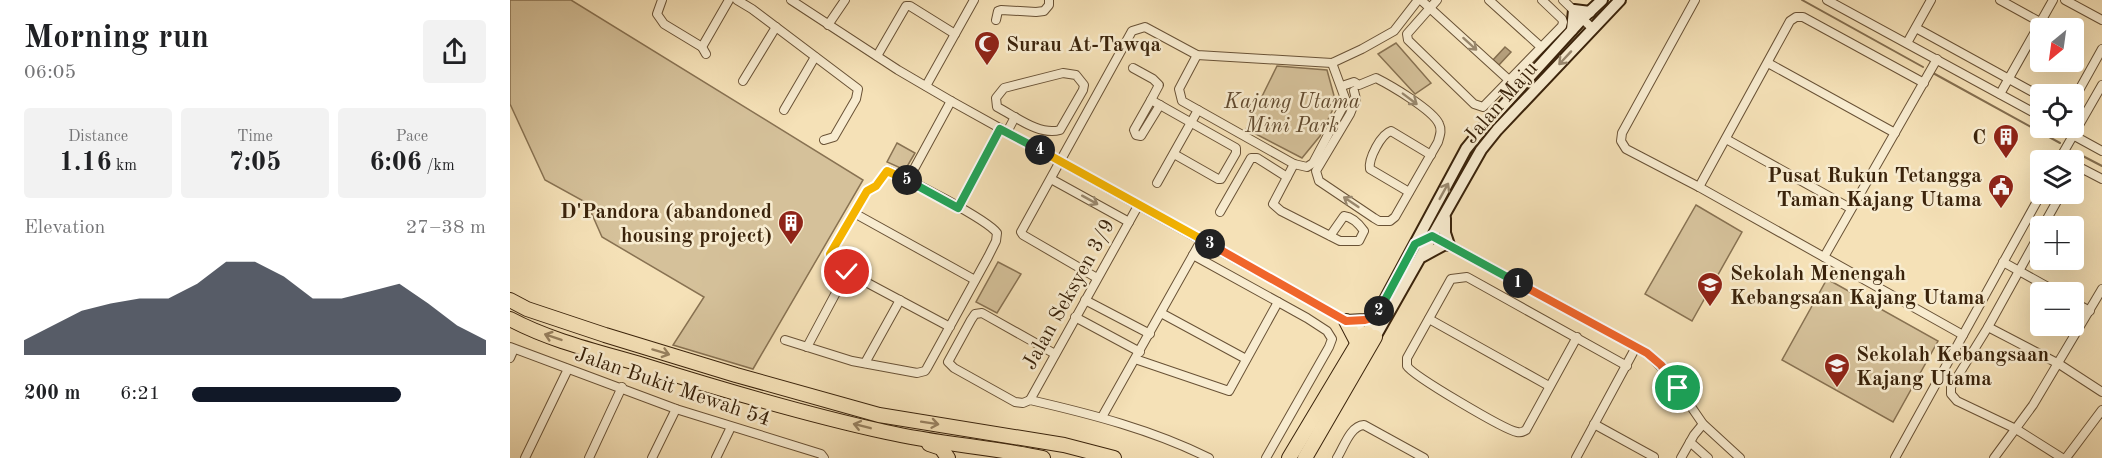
<!DOCTYPE html>
<html lang="en">
<head>
<meta charset="utf-8">
<style>
	body { margin:0; font-family:"Old Standard TT",serif; background:#f2f2f2; color:#202124; height:100vh; display:flex; flex-direction:column; font-size:22px; white-space:nowrap }
	* { box-sizing:border-box; margin:0 }
	p { font-size:20px; color:#757577 }
	.icon { flex:none; width:33px; height:33px; fill:none; stroke:currentColor; stroke-width:2; stroke-linecap:round; stroke-linejoin:round }
	.map { position:relative; flex:1; overflow:hidden }
	.drawer { display:flex; flex-direction:column; background:#fff; width:510px }
	.drawer>* { flex:none }
	.needle { width:39px; rotate:209deg }
	.fabs { position:absolute; left:1520px; top:18px; display:grid; gap:12px }
	.fabs a { display:grid; place-items:center; width:54px; height:54px; border-radius:6px; background:#fff; box-shadow:0 6px 24px #0002; font-size:30px }
	.pin { position:absolute; display:grid; place-items:center; width:51px; height:51px; color:#fff; margin:-26px; border:3px solid #fff; border-radius:50%; box-shadow:0 2px 6px #0007 }
	.km { position:absolute; width:30px; height:30px; margin:-15px; border-radius:50%; background:#222; color:#fff; font-size:16px; line-height:30px; text-align:center }
	.round { display:grid; place-items:center; flex:none; width:63px; height:63px; border-radius:6px; background:#f2f2f2 }
	.headline { display:flex; align-items:center; justify-content:space-between; height:102px; padding:0 24px }
	h1 { font-size:33px; font-weight:800; line-height:45px }
	.metrics { display:grid; grid-template-columns:repeat(3,1fr); gap:9px; height:102px; padding:6px 24px }
	.metrics div { display:grid; align-content:center; border-radius:6px; background:#f2f2f2; text-align:center }
	.metrics b { font-size:26px; font-weight:800 }
	.metrics small { font-size:16px; font-weight:400 }
	.metrics p { font-size:16px }
	.chart { height:168px; padding:12px 24px }
	.chart p { display:flex; justify-content:space-between }
	.chart svg { width:100%; height:108px; margin-top:6px; fill:#111827; opacity:.7 }
	ul { padding:0 24px; list-style:none; font-size:20px }
	li { display:grid; grid-template-columns:96px 72px 1fr; align-items:center; height:45px }
	li i { height:15px; border-radius:8px; background:#111827 }
	main { display:flex; flex:1; min-height:0 }
	.map>svg:first-child { display:block }
</style>
</head>
<body>
<main>
<section class="drawer">
<div class="headline"><div><h1>Morning run</h1><p>06:05</p></div><a class="round"><svg class="icon" aria-label="share" viewBox="0 0 24 24"><path d="M12 15V3M7 8l5-5 5 5M5 13v7h14v-7"/></svg></a></div>
<div class="metrics">
<div><p>Distance</p><b>1.16<small> km</small></b></div>
<div><p>Time</p><b>7:05</b></div>
<div><p>Pace</p><b>6:06<small> /km</small></b></div>
</div>
<div class="chart"><p><span>Elevation</span>27–38 m</p>
<svg viewBox="0 0 160 44" preserveAspectRatio="none"><path d="M0 44V38L10 32L20 26L30 23L40 21L50 21L60 15L70 6L80 6L90 12L100 21L110 21L120 18L130 15L140 23L150 32L160 38V44z"/></svg>
</div>
<ul>
<li><b>200 m</b>6:21<i style="width:71%"></i></li>
</ul>
</section>
<div class="map">
<svg width="1592" height="458" viewBox="0 0 1592 458">
	<rect width="100%" height="100%" fill="#f5e1b7"/>
	<filter id="stains"><feTurbulence type="fractalNoise" baseFrequency=".00333" numOctaves="4"/><feColorMatrix values="0 0 0 0 .2 0 0 0 0 .09 0 0 0 0 .02 0 0 0 .5 -.17"/></filter>
	<radialGradient id="worn" r=".72"><stop offset=".6" stop-color="#630" stop-opacity="0"/><stop offset="1" stop-color="#630" stop-opacity=".3"/></radialGradient>
	<g fill="#d5c19a" stroke="#887252" stroke-width="1.5">
		<polygon points="0,0 61,0 353,180 243,369 163,345 194,297 92,237 77,203 35,180 0,104"/>
		<polygon points="886,43 921,83 905,94 868,54"/>
		<polygon points="767,66 817,70 826,103 810,136 792,158 736,129"/>
		<polygon points="387,143 405,153 395,170 377,162"/>
		<polygon points="1186,205 1232,232 1182,321 1135,294"/>
		<polygon points="488,262 511,274 487,313 466,302"/>
		<polygon points="1317,279 1428,341 1383,422 1272,360"/>
	</g>
	<polygon fill="#b5a07d" stroke="#846e4f" stroke-width="1.5" points="995,47 1001,52 989,65 983,60"/>
	<g fill="none" stroke-linecap="round" stroke-linejoin="round">
		<g stroke="#846e4f" stroke-width="2">
			<polyline points="1292,0 1413,67"/>
			<polyline points="1423,73 1550,143"/>
			<polyline points="1567,153 1592,166"/>
		</g>
		<defs>
			<g id="street">
				<polyline points="152,0 147,14 154,24 192,47"/>
				<polyline points="227,0 242,9 348,89 346,99 324,137 314,140"/>
				<polyline points="281,0 388,70 441,101 858,333"/>
				<polyline points="911,0 1000,81"/>
				<polyline points="927,0 897,34 898,40 964,104 973,107 1052,26 1053,22 1052,19 1032,0"/>
				<polyline points="979,0 1031,47"/>
				<polyline points="1053,0 1082,28"/>
				<polyline points="1185,0 1112,133 1111,141 1116,149 1189,187 1453,335"/>
				<polyline points="1317,0 1530,116"/>
				<polyline points="1490,0 1530,22"/>
				<polyline points="1555,0 1592,20"/>
				<polyline points="486,20 488,11 491,10 526,12 534,11 539,5 539,0"/>
				<polyline points="318,25 335,0"/>
				<polyline points="1406,28 1530,96"/>
				<polyline points="1397,43 1421,0"/>
				<polyline points="196,54 192,47 219,0"/>
				<polyline points="687,55 669,89 672,101 784,164 797,167 803,163 836,101 822,63"/>
				<polyline points="367,56 396,6 400,6 445,34"/>
				<polyline points="1258,63 1385,133"/>
				<polyline points="623,68 643,79 649,85 641,100 726,148 726,153 711,179 708,179 664,154"/>
				<path d="M553 73 566 75 574 85 573 90 550 130C529 136 505 116 487 107L486 98 494 88Z"/>
				<polyline points="233,81 266,27"/>
				<polyline points="416,86 464,0"/>
				<path d="M832 86 844 82 849 85 866 78C880 85 923 110 929 124 932 130 930 135 928 142L885 217 880 221H869L864 218 809 181 806 171 840 114 846 99 844 91"/>
				<polyline points="1490,94 1543,0"/>
				<polyline points="641,100 624,130 626,135 631,136 650,105"/>
				<polyline points="1563,101 1592,49"/>
				<polyline points="274,110 305,57"/>
				<polyline points="1550,128 1592,151"/>
				<polyline points="497,132 505,117"/>
				<polyline points="1216,139 1340,208"/>
				<polyline points="1549,160 1592,85"/>
				<path d="M784 164 763 204 771 211 830 241H849L854 231C849 224 843 217 834 216L820 236"/>
				<polyline points="1563,172 1569,167 1592,179"/>
				<polyline points="541,179 619,222"/>
				<polyline points="398,180 441,101"/>
				<polyline points="647,183 688,110"/>
				<polyline points="1189,187 1280,21 1286,17 1293,17 1414,83"/>
				<path d="M899 192 860 169C858 159 871 134 881 131L921 155"/>
				<polyline points="448,208 490,128"/>
				<polyline points="710,212 741,158 747,158 777,177"/>
				<polyline points="344,213 465,280"/>
				<polyline points="1533,226 1551,194"/>
				<polyline points="1530,233 1478,327 1441,387 1441,394 1447,401 1506,429 1552,458"/>
				<polyline points="923,236 1137,353 1160,376 1193,424 1230,458"/>
				<polyline points="683,255 797,318 817,331 822,339 819,347 756,458"/>
				<polyline points="1314,257 1427,59"/>
				<polyline points="1493,262 1547,292"/>
				<polyline points="587,278 513,235 511,232 622,31 635,27 687,55 822,63 852,49 884,31 908,0"/>
				<polyline points="575,300 640,334"/>
				<polyline points="1563,302 1580,311"/>
				<polyline points="651,313 736,359"/>
				<polyline points="565,317 630,352"/>
				<polyline points="919,319 1039,386"/>
				<polyline points="1478,327 1549,364 1592,392"/>
				<path d="M1067 337 1016 430C1012 432 1012 433 1007 432 995 430 903 376 897 366V358L941 279 957 277 1117 366"/>
				<path d="M275 340 342 361 407 373 415 371 417 368 478 257 486 241 487 233C477 219 396 178 377 170L366 186 357 191 320 253V258L337 272 440 327"/>
				<polyline points="0,347 166,409 311,454 314,458"/>
				<polyline points="297,347 337,272"/>
				<path d="M545 354 472 313 465 314 461 320 438 362 444 368 505 402 513 403 520 400C581 414 643 430 699 458"/>
				<polyline points="0,358 4,349"/>
				<polyline points="625,359 719,391 768,302"/>
				<polyline points="355,363 390,300"/>
				<polyline points="520,400 629,204"/>
				<polyline points="592,417 692,239"/>
				<polyline points="1084,424 1144,457"/>
				<polyline points="1180,442 1198,458"/>
				<polyline points="15,458 58,369"/>
				<polyline points="79,458 112,387"/>
				<polyline points="142,458 166,409"/>
				<polyline points="206,458 221,427"/>
				<path d="M827 458C834 447 840 426 854 425L914 458"/>
				<polyline points="1066,458 1126,347"/>
				<polyline points="1171,458 1184,435 1193,424"/>
				<polyline points="1385,458 1531,194"/>
				<polyline points="1484,458 1523,405 1592,289"/>
				<polyline points="1556,458 1592,410"/>
			</g>
			<g id="secondary">
				<polyline points="1062,30 1064,10 1080,12"/>
				<polyline points="935,218 935,233 939,245"/>
				<polyline points="913,256 937,243"/>
				<polyline points="836,321 855,320 866,317"/>
				<polyline points="857,333 956,149 973,128 1073,18 1092,0"/>
				<polyline points="865,337 971,150 987,130 1110,0"/>
			</g>
			<g id="highway">
				<polyline points="0,300 17,309 95,335 226,375 369,415 554,445 604,458"/>
				<path d="M0 319C41 341 89 352 133 365 213 390 294 414 376 432 428 444 481 447 533 458"/>
				<polyline points="836,321 848,344"/>
				<polyline points="419,444 431,448 438,458"/>
				<polyline points="779,458 852,336 857,333"/>
				<polyline points="795,458 865,337"/>
			</g>
		</defs>
		<use href="#street" stroke="#695236" stroke-width="10"/>
		<use href="#secondary" stroke="#3a230b" stroke-width="14"/>
		<use href="#highway" stroke="#3a230b" stroke-width="16"/>
		<use href="#street" stroke="#f8ecd0" stroke-width="8"/>
		<use href="#secondary" stroke="#f8ecd0" stroke-width="10"/>
		<use href="#highway" stroke="#f5e1b7" stroke-width="14"/>
	</g>
	<defs><path id="oneway-shaft" d="M-6 0H5M1.5-3L5.5 0L1.5 3" fill="none" stroke-width="1.6" stroke-linecap="round" stroke-linejoin="round" transform="scale(1.5)"/></defs>
	<g stroke="#99886e">
		<use href="#oneway-shaft" transform="translate(960 44) rotate(42)"/>
		<use href="#oneway-shaft" transform="translate(1055 58) rotate(133)"/>
		<use href="#oneway-shaft" transform="translate(900 99) rotate(37)"/>
		<use href="#oneway-shaft" transform="translate(934 191) rotate(-61)"/>
		<use href="#oneway-shaft" transform="translate(580 200) rotate(29)"/>
		<use href="#oneway-shaft" transform="translate(841 202) rotate(-146)"/>
	</g>
	<g stroke="#988261">
		<use href="#oneway-shaft" transform="translate(43 337) rotate(-161)"/>
		<use href="#oneway-shaft" transform="translate(151 352) rotate(17)"/>
		<use href="#oneway-shaft" transform="translate(420 423) rotate(9)"/>
		<use href="#oneway-shaft" transform="translate(352 426) rotate(-166)"/>
	</g>
	<g fill="none" stroke-linecap="round" stroke-linejoin="round">
		<defs>
			<polyline id="split-1" points="1008,283 1137,353 1151,365 1168,388"/>
			<polyline id="split-2" points="869,311 905,244 922,236 1008,283"/>
			<polyline id="split-3" points="700,244 836,321 855,320 866,317 869,311"/>
			<polyline id="split-4" points="530,150 700,244"/>
			<polyline id="split-5" points="397,180 448,208 490,129 530,150"/>
			<polyline id="split-6" points="337,272 322,261 320,254 357,191 366,186 377,171 397,180"/>
		</defs>
		<use href="#split-1" stroke="#fff" stroke-width="12"/>
		<use href="#split-2" stroke="#fff" stroke-width="12"/>
		<use href="#split-3" stroke="#fff" stroke-width="12"/>
		<use href="#split-4" stroke="#fff" stroke-width="12"/>
		<use href="#split-5" stroke="#fff" stroke-width="12"/>
		<use href="#split-6" stroke="#fff" stroke-width="12"/>
		<use href="#split-1" stroke="#f0652b" stroke-width="8"/>
		<use href="#split-2" stroke="#22a559" stroke-width="8"/>
		<use href="#split-3" stroke="#f0652b" stroke-width="8"/>
		<use href="#split-4" stroke="#f5b400" stroke-width="8"/>
		<use href="#split-5" stroke="#22a559" stroke-width="8"/>
		<use href="#split-6" stroke="#f5b400" stroke-width="8"/>
	</g>
	<defs>
		<symbol id="mosque-pin" viewBox="-11 -11 22 30"><path d="M0 17L-7.5 6A9.5 9.5 0 1 1 7.5 6Z" fill="#8f2418" stroke="#f8ecd0"/><path d="M3.5-4.9A6 6 0 1 0 3.5 4.9A5 5 0 1 1 3.5-4.9Z" fill="#fff"/></symbol>
		<symbol id="building-pin" viewBox="-11 -11 22 30"><path d="M0 17L-7.5 6A9.5 9.5 0 1 1 7.5 6Z" fill="#8f2418" stroke="#f8ecd0"/><path d="M-4-6H4V6H1V3H-1V6H-4ZM-2.5-4.3h1.7v1.8h-1.7ZM.8-4.3h1.7v1.8H.8ZM-2.5-1h1.7V.8h-1.7ZM.8-1h1.7V.8H.8Z" fill="#fff"/></symbol>
		<symbol id="civic-pin" viewBox="-11 -11 22 30"><path d="M0 17L-7.5 6A9.5 9.5 0 1 1 7.5 6Z" fill="#8f2418" stroke="#f8ecd0"/><path d="M-.6-6.5H3V-4.5H.6V-3L4-1V1h2V6H-6V1h2V-1L-.6-3ZM-1.2 2.5V6h2.4V2.5Z" fill="#fff"/></symbol>
		<symbol id="school-pin" viewBox="-11 -11 22 30"><path d="M0 17L-7.5 6A9.5 9.5 0 1 1 7.5 6Z" fill="#8f2418" stroke="#f8ecd0"/><path d="M0-5L7-2L0 1L-7-2ZM-4 1L0 2.5L4 1V4Q0 6-4 4Z" fill="#fff"/></symbol>
	</defs>
	<g fill-rule="evenodd">
		<use href="#mosque-pin" x="462" y="29" width="30" height="40"/>
		<use href="#building-pin" x="1481" y="122" width="30" height="40"/>
		<use href="#civic-pin" x="1476" y="172" width="30" height="40"/>
		<use href="#building-pin" x="266" y="208" width="30" height="40"/>
		<use href="#school-pin" x="1185" y="270" width="30" height="40"/>
		<use href="#school-pin" x="1312" y="351" width="30" height="40"/>
	</g>
	<g text-anchor="middle" stroke-width="5" stroke-linejoin="round" paint-order="stroke">
		<g font-size="21" font-weight="bold" fill="#3a230b" stroke="#f8ecd0" text-anchor="start">
			<text x="496" y="51">Surau At-Tawqa</text>
			<text x="1476" y="144" text-anchor="end">C</text>
			<text x="1472" y="182" text-anchor="end">Pusat Rukun Tetangga<tspan x="1472" dy="24">Taman Kajang Utama</tspan></text>
			<text x="262" y="218" text-anchor="end">D'Pandora (abandoned<tspan x="262" dy="24">housing project)</tspan></text>
			<text x="1220" y="280">Sekolah Menengah<tspan x="1220" dy="24">Kebangsaan Kajang Utama</tspan></text>
			<text x="1346" y="361">Sekolah Kebangsaan<tspan x="1346" dy="24">Kajang Utama</tspan></text>
		</g>
		<g font-size="21" font-style="italic" fill="#614a2f" stroke="#f8ecd0">
			<text x="782" y="108">Kajang Utama<tspan x="782" dy="24">Mini Park</tspan></text>
		</g>
		<g font-size="21" fill="#3a230b" stroke="#f8ecd0">
			<text transform="translate(990 102) rotate(-49)" y="7">Jalan Maju</text>
			<text transform="translate(558 294) rotate(-61)" y="7">Jalan Seksyen 3/9</text>
			<text transform="translate(163 386) rotate(19)" y="7">Jalan Bukit Mewah 54</text>
		</g>
	</g>
	<rect width="100%" height="100%" filter="url(#stains)"/>
	<rect width="100%" height="100%" fill="url(#worn)"/>
</svg>
<div class="fabs">
<a><svg class="needle" viewBox="-14 -14 28 28"><path d="M0-13l5 13h-10z" fill="#e53935"/><path d="M0 13l5-13h-10z" fill="#757577"/></svg></a>
<a><svg class="icon" aria-label="locate" viewBox="0 0 24 24"><circle cx="12" cy="12" r="6"/><path d="M12 2v4M12 18v4M2 12h4M18 12h4"/></svg></a>
<a><svg class="icon" aria-label="layers" viewBox="0 0 24 24"><path d="M12 4l9 5-9 5-9-5zM3 14l9 5 9-5"/></svg></a>
<a>+</a>
<a>−</a>
</div>
<div class="pin" style="left:1168px;top:388px;background:#1e9e55"><svg class="icon" aria-label="arrive" viewBox="0 0 24 24"><path d="M6 21V4h12l-3 4 3 4H6"/></svg></div>
<div class="pin" style="left:337px;top:272px;background:#d93025"><svg class="icon" aria-label="check" viewBox="0 0 24 24"><path d="M5 12l5 5 9-10"/></svg></div>
<b class="km" style="left:1008px;top:283px">1</b>
<b class="km" style="left:869px;top:311px">2</b>
<b class="km" style="left:700px;top:244px">3</b>
<b class="km" style="left:530px;top:150px">4</b>
<b class="km" style="left:397px;top:180px">5</b>
</div>
</main>
</body>
</html>
